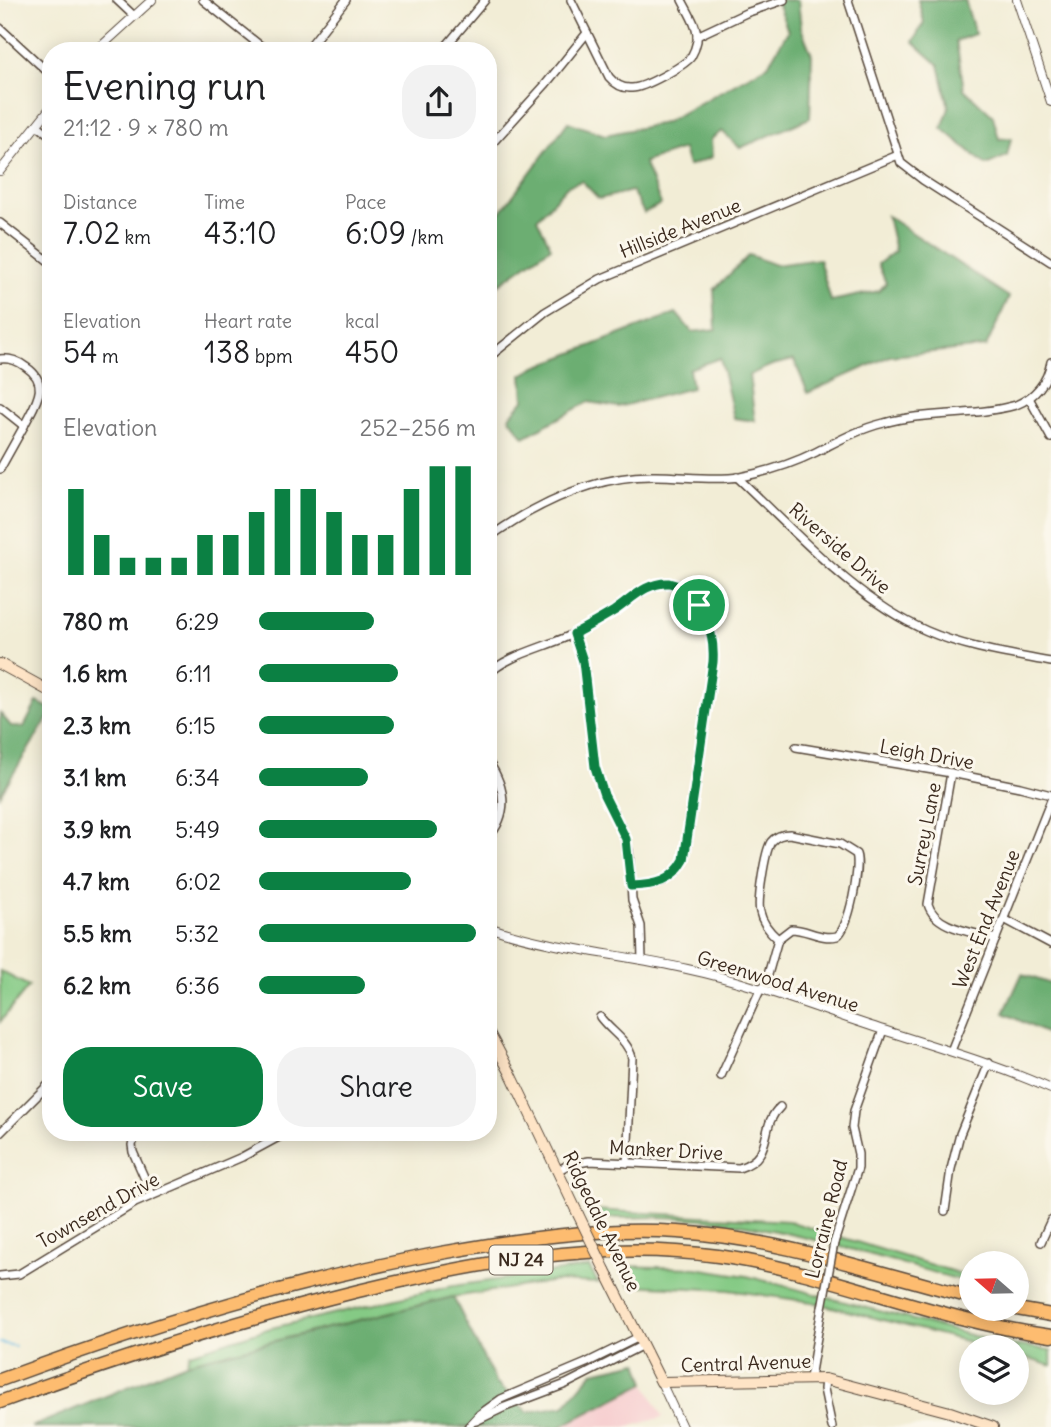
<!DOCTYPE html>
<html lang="en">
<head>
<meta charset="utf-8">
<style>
	body { margin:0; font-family:Delius,sans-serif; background:#f2f2f2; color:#202124; height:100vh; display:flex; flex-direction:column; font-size:26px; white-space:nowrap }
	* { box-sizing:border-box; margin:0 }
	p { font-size:23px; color:#757577 }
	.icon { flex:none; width:38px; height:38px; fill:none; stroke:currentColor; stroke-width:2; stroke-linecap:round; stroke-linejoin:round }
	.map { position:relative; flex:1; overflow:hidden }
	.panel { position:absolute; left:42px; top:42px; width:455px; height:1099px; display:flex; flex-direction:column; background:#fff; border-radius:28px; box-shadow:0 4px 18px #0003 }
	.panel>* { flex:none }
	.needle { width:46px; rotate:290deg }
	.controls { position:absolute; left:959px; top:1251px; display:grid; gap:14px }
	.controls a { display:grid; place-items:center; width:70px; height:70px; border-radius:50%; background:#fff; box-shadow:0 4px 18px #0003; font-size:35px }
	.pin { position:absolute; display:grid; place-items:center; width:60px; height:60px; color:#fff; margin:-30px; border:4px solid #fff; border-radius:50%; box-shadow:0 2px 7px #0007 }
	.round { display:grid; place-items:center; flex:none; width:74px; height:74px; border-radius:28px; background:#f2f2f2 }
	.headline { display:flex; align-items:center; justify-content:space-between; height:119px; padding:0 21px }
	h1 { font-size:38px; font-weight:600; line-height:52px }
	.metrics { display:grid; grid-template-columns:repeat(3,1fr); gap:10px; height:119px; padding:7px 21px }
	.metrics div { display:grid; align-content:center }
	.metrics b { font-size:30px; font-weight:600 }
	.metrics small { font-size:19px; font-weight:400 }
	.metrics p { font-size:19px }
	.chart { height:196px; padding:14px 21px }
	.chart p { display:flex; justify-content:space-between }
	.chart svg { width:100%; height:126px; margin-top:7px; stroke:#0b8043; stroke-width:6 }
	.action { display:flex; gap:14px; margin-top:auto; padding:14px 21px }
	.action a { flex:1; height:80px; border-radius:28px; background:#0b8043; color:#fff; font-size:28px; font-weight:600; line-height:80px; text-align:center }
	.action a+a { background:#f2f2f2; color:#202124 }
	ul { padding:0 21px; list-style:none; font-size:23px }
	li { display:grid; grid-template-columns:112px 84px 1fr; align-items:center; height:52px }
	li i { height:18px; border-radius:9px; background:#0b8043 }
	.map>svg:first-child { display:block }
</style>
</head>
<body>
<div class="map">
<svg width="1051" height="1427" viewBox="0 0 1051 1427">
	<rect width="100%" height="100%" fill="#fbf7ec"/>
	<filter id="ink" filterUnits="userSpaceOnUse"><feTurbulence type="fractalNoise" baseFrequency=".0143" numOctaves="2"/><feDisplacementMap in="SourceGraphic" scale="14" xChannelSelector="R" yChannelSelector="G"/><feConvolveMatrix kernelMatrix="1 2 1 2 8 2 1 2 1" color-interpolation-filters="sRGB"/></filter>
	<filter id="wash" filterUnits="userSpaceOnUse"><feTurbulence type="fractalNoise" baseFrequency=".00686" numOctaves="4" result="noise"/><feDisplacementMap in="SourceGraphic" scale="28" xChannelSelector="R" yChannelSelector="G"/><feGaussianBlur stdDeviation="1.57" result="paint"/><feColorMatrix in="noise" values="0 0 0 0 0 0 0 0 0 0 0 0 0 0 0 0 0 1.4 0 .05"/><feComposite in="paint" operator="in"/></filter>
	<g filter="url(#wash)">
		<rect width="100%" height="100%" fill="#f2edd6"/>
		<polygon fill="#f7cfd0" points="645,1383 663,1417 628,1427 560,1427"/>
		<g fill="#85ca85" stroke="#607a52" stroke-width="2">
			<polygon points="0,971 29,986 0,1022"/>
			<path d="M593 1210 788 1221 971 1277V1283C890 1261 809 1234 726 1222 683 1216 640 1217 597 1218Z"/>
			<polygon points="620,1266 696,1268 747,1276 1000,1343 1051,1350 1051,1366 1017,1355 1017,1348 989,1347 812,1302 728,1290 630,1285"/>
			<polygon points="589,1267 598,1283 556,1281 453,1297 186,1363 190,1353 267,1329 453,1286"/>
		</g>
		<g fill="#6cae72" stroke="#546c48" stroke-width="2">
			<polygon points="776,0 798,0 801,28 812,55 810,118 740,148 722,131 711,139 712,157 688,166 683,149 644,162 661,204 644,213 632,191 599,199 582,181 567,186 537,219 551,247 488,292 488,229 568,122 605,135 664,123 768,65 788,31"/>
			<polygon points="918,0 965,0 975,34 956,41 964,89 993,116 999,139 1011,138 1007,156 986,165 942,128 949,108 939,65 913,42 924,22"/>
			<polygon points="887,216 1009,297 986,347 890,356 808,393 794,360 772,365 749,375 755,421 734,418 720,358 689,369 692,388 618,407 588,402 524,437 509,417 524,400 522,375 536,367 676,313 692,332 716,329 714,290 749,255 775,265 819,259 831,301 879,291 886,283 878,264 895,251"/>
			<polygon points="37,702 51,709 51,713 0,795 0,713 11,726 24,727"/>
			<polygon points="1022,974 1051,984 1051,1036 1004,1013"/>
			<polygon points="453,1297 496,1383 528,1412 564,1406 593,1372 638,1362 645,1383 560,1427 31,1427 186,1363"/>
		</g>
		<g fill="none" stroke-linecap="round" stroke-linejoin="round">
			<polyline stroke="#68bae3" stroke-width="2" points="0,1343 15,1346"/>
		</g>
	</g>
	<g filter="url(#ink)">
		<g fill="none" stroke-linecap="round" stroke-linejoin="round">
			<defs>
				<g id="minor">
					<polyline points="117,0 134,16"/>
					<polyline points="203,0 267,51"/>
					<path d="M571 0 609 77C615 84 622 89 632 88 644 88 684 66 691 57 694 52 696 46 697 41 699 28 688 12 682 0"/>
					<polyline points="848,0 901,163 923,180 1051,262"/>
					<polyline points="0,28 51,75"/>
					<polyline points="697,36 746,13 784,0"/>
					<polyline points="306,51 346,0"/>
					<polyline points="442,51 485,0"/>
					<polyline points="37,125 51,136"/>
					<polyline points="488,148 545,85 587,33"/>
					<polyline points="0,223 51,263"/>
					<polyline points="488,358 545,312 600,279 898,155"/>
					<path d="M0 359C11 358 18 361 26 367 52 384 34 405 24 426L0 407"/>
					<polyline points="1029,398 1051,438"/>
					<polyline points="0,469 24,426"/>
					<path d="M737 477C794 530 855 600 927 631 966 648 1009 654 1051 662"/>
					<path d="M488 538C536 504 595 475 655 476 683 476 712 481 740 477 766 472 792 464 816 452 838 441 859 429 884 423 927 411 973 417 1016 405 1035 397 1047 383 1051 362"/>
					<polyline points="574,634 583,661 595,767 604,795 621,827 629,851 632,900 641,926 642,960"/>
					<path d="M488 675C505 655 551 646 575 633 590 626 604 617 617 608 644 590 669 566 696 601 709 618 714 641 713 662L685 857C675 882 656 885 631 885"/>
					<polyline points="796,747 951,773 1020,787 1051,795"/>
					<path d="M488 761C505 786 510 813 488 838"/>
					<path d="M951 773 928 904C935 929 974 932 996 939"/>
					<path d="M790 834 840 844 856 854C861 867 849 929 837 936 821 940 807 929 791 929L778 939C770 932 762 922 760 912 757 902 765 851 771 842 776 836 783 834 790 834Z"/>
					<polyline points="1004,919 1051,944"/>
					<polyline points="764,989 778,939"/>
					<path d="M600 1017C611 1032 628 1040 632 1058L627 1163"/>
					<polyline points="951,1051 1051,800"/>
					<polyline points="721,1076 761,988"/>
					<polyline points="137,1132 132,1145 133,1152 152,1195"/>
					<polyline points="0,1133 51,1082"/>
					<path d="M557 1171 568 1165 589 1161 739 1168C776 1156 758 1127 780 1107"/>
					<polyline points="945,1211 951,1169 960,1134 989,1063"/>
					<polyline points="1041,1242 1051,1220"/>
					<polyline points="834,1243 858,1168 858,1154 852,1128 854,1111 883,1030"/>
					<polyline points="0,1276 19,1274 135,1203 242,1157 288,1132"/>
					<polyline points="810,1378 822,1308"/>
					<polyline points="825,1379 824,1389 832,1427"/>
					<polyline points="476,1421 505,1407 566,1384 643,1345"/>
					<polyline points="468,1427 480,1414 501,1399 586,1363 639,1337"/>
				</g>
				<g id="tertiary">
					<polyline points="1017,0 1051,102"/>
					<polyline points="96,51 152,0"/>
					<polyline points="0,171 51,107"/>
					<path d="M488 927C552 949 621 954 687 969 748 982 805 1004 865 1024 928 1045 991 1062 1051 1089"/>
					<polyline points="661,1382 682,1427"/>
				</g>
				<g id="secondary">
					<polyline points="0,664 51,692"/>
					<polyline points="488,1031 511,1074 578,1214"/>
					<polyline points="605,1270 661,1382 825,1379 950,1412 993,1427"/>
				</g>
				<g id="motorway">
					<polyline points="1017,1309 1051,1315"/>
					<path d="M0 1380C143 1327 291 1281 441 1253 519 1239 598 1227 678 1232 777 1238 875 1272 971 1297"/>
					<path d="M0 1402C117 1359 236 1321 358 1291 475 1263 598 1239 718 1256 831 1272 938 1321 1051 1336"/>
				</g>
			</defs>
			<use href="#minor" stroke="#56473a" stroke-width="10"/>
			<use href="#tertiary" stroke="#56473a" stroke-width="10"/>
			<use href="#secondary" stroke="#56473a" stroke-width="12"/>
			<use href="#motorway" stroke="#56473a" stroke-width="15"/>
			<use href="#minor" stroke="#fff" stroke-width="7"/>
			<use href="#tertiary" stroke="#fff" stroke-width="8"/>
			<use href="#secondary" stroke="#fee4c6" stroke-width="10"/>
			<use href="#motorway" stroke="#fdbc70" stroke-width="12"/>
			<defs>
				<polyline id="minor-bridge" points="822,1308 834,1243"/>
				<polyline id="secondary-bridge" points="578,1214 605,1270"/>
			</defs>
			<use href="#minor-bridge" stroke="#56473a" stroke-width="10" stroke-linecap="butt"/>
			<use href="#secondary-bridge" stroke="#56473a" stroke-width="12" stroke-linecap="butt"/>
			<use href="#minor-bridge" stroke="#fff" stroke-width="7"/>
			<use href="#secondary-bridge" stroke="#fee4c6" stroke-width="10"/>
		</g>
	</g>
	<g fill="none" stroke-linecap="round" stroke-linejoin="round" filter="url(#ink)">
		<defs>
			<path id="route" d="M669 583C702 591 715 632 713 662L684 860C672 882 655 885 631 886L626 839 604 795 595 767 583 661 574 634C588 626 601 619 614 611 632 599 646 582 669 583Z"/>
		</defs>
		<use href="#route" stroke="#fff" stroke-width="14"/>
		<use href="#route" stroke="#0b8043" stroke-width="9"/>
	</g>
	<g text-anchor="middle" stroke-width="6" stroke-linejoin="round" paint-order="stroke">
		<rect fill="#fbf7ec" stroke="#75685c" stroke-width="2" x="489.5" y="1245.5" width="63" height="29" rx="5"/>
		<g font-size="18" font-weight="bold" fill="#3b2a1e">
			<text x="521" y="1266">NJ 24</text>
		</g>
		<g font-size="19" fill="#3b2a1e" stroke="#fbf7ec">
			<text transform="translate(680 228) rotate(-22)" y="7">Hillside Avenue</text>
			<text transform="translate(840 548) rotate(41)" y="7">Riverside Drive</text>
			<text transform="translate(927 754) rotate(10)" y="7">Leigh Drive</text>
			<text transform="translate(924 834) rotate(-79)" y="7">Surrey Lane</text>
			<text transform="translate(986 919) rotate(-68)" y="7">West End Avenue</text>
			<text transform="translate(778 981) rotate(17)" y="7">Greenwood Avenue</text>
			<text transform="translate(666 1150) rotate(3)" y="7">Manker Drive</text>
			<text transform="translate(98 1210) rotate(-29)" y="7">Townsend Drive</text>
			<text transform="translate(826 1219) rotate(-76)" y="7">Lorraine Road</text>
			<text transform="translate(602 1221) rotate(64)" y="7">Ridgedale Avenue</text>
			<text transform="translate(746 1363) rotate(-2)" y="7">Central Avenue</text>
		</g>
	</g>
</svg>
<div class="controls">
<a><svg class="needle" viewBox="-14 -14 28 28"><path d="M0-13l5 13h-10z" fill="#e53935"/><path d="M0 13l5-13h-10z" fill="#757577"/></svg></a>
<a><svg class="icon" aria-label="layers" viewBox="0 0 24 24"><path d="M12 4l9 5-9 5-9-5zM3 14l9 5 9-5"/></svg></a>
</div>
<div class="pin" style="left:699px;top:605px;background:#1e9e55"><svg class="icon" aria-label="arrive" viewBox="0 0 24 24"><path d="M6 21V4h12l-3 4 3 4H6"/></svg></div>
<section class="panel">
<div class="headline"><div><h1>Evening run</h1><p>21:12 · 9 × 780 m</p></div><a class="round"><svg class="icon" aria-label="share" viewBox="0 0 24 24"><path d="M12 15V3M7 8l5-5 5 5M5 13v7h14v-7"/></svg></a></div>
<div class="metrics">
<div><p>Distance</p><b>7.02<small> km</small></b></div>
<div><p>Time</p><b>43:10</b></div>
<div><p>Pace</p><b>6:09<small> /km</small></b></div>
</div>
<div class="metrics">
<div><p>Elevation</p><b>54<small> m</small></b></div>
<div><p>Heart rate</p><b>138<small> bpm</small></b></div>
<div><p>kcal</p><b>450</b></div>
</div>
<div class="chart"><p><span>Elevation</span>252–256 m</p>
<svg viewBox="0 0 160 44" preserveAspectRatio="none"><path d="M5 44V14M15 44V30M25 44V38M35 44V38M45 44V38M55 44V30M65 44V30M75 44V22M85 44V14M95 44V14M105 44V22M115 44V30M125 44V30M135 44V14M145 44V6M155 44V6"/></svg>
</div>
<ul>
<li><b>780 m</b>6:29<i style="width:53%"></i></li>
<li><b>1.6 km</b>6:11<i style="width:64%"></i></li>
<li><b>2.3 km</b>6:15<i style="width:62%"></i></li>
<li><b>3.1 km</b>6:34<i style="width:50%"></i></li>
<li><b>3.9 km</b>5:49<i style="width:82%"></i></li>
<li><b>4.7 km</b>6:02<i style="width:70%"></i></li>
<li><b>5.5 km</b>5:32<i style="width:100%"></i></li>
<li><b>6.2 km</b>6:36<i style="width:49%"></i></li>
</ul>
<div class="action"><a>Save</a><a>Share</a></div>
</section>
</div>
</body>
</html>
